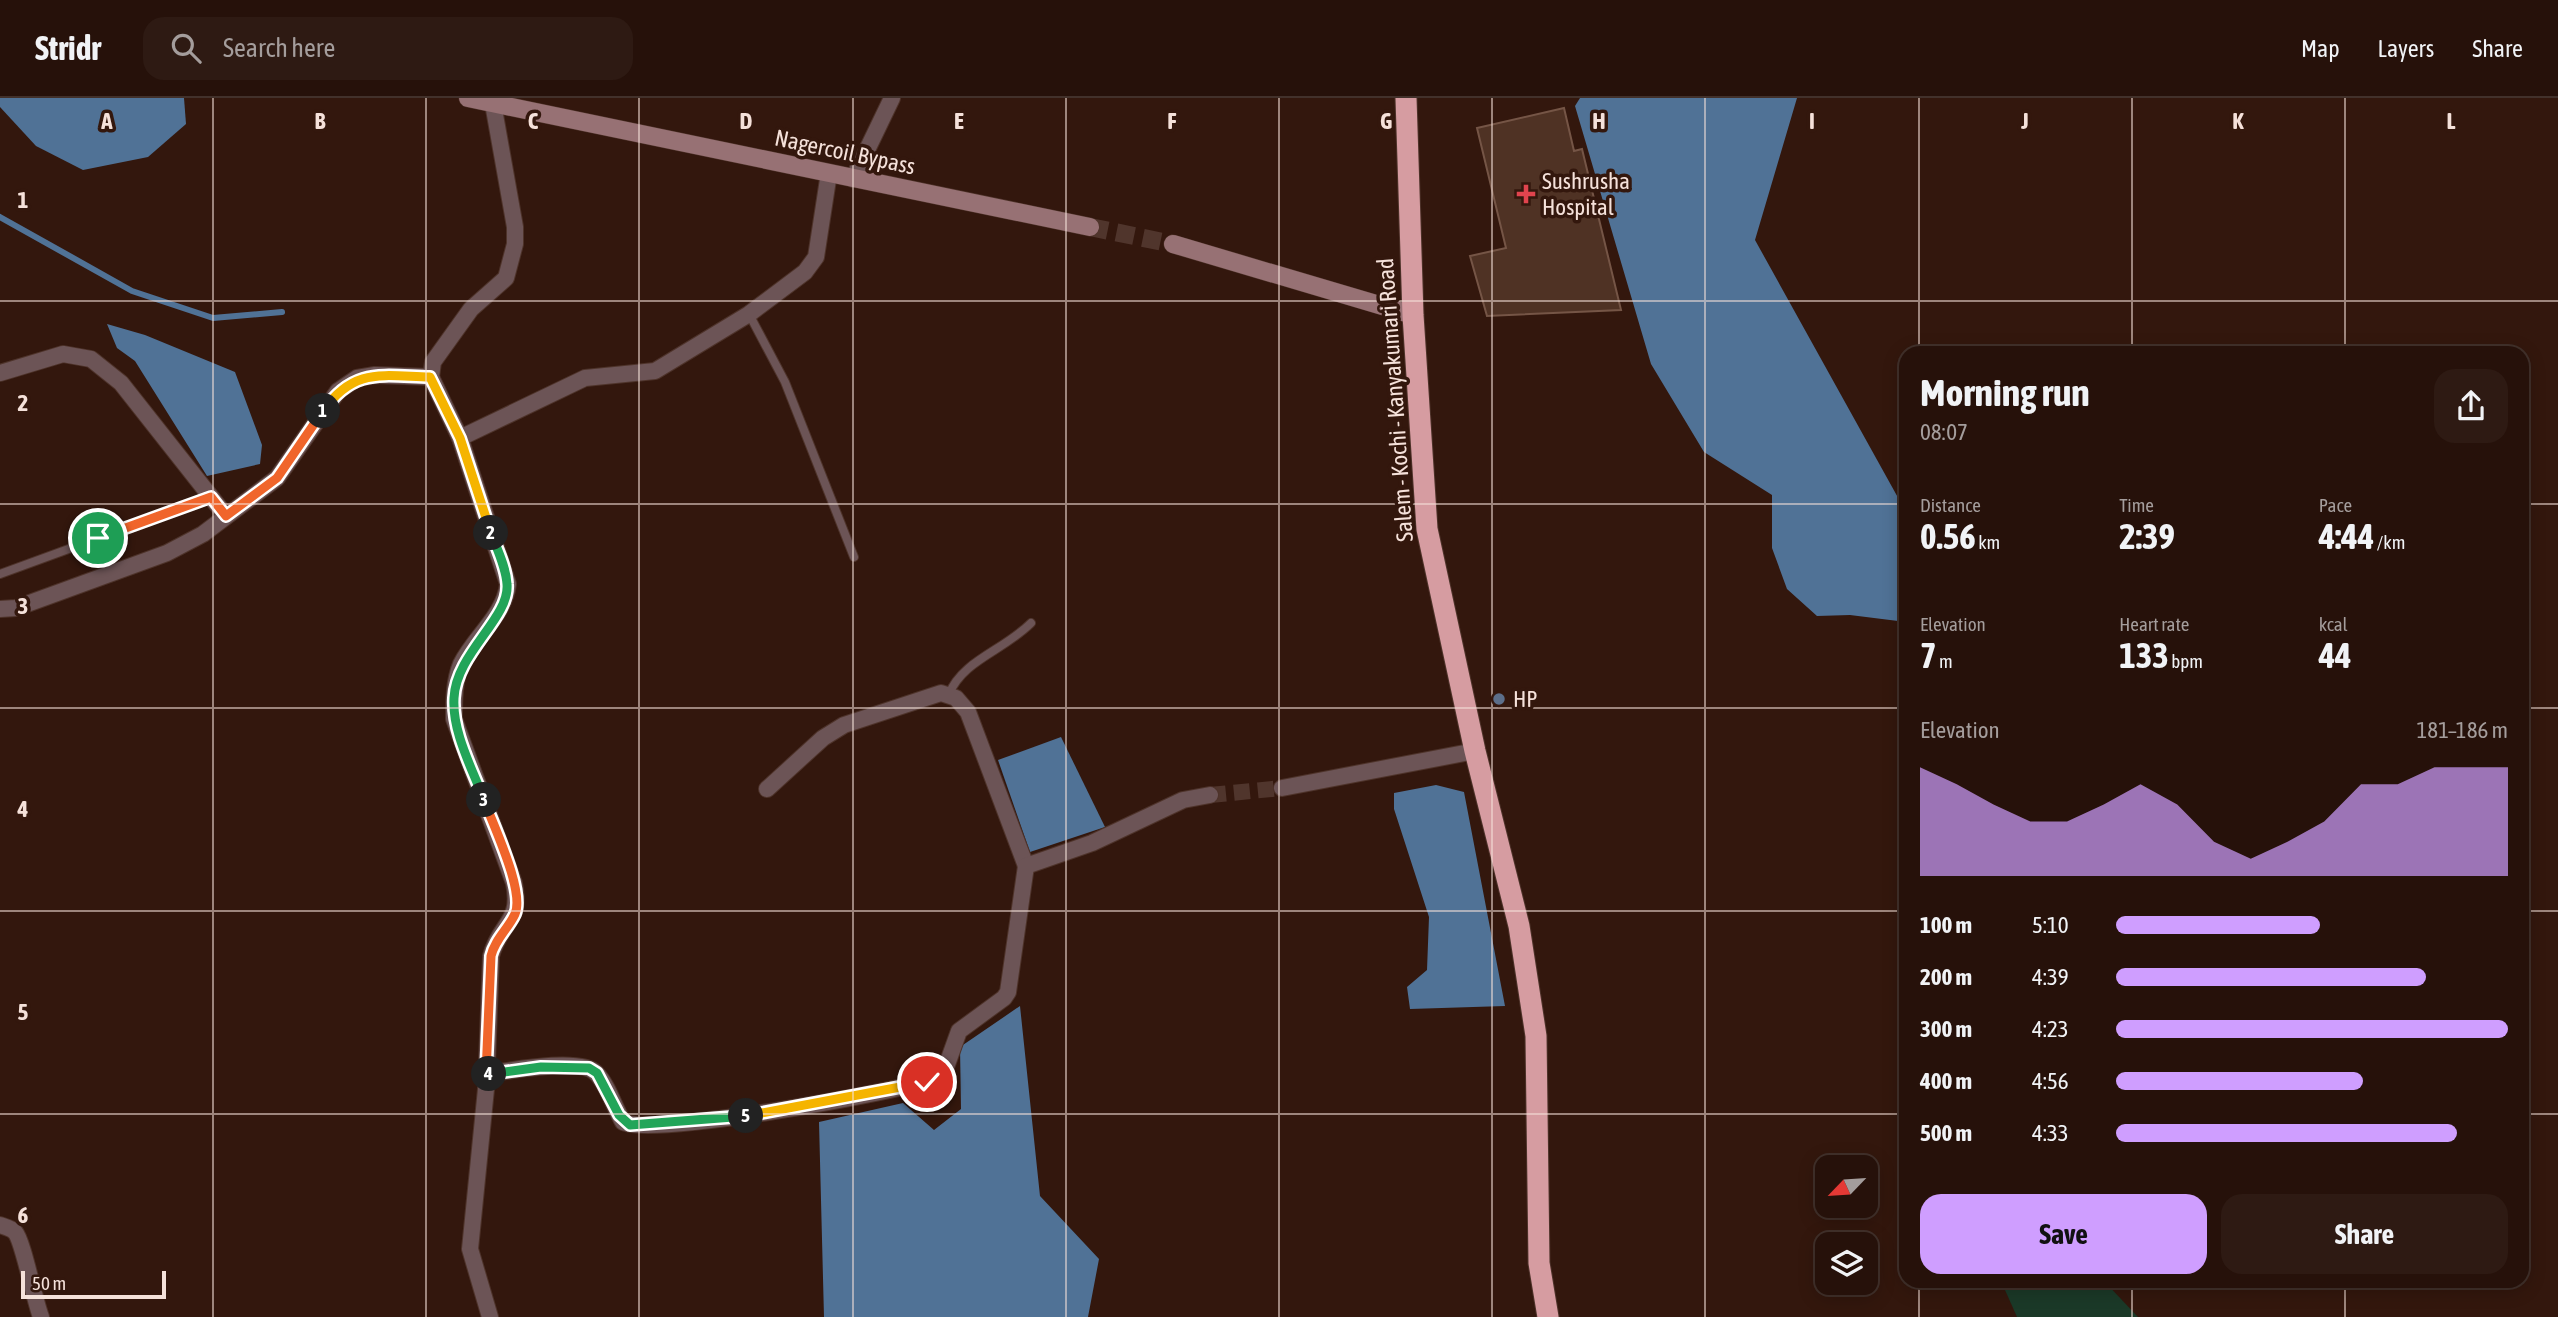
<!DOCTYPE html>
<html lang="en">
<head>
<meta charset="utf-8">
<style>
	body { margin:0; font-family:"Asap Condensed",sans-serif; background:#2e1a13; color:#f1f3f6; height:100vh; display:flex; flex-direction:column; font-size:26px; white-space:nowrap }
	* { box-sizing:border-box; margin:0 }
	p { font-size:23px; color:#a49d9c }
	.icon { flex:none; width:38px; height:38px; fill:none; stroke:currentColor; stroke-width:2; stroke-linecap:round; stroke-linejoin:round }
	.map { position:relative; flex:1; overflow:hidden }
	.drawer { position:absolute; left:1899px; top:248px; width:630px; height:942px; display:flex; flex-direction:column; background:#26110a; border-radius:21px; box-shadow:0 4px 18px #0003,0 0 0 2px #42312b }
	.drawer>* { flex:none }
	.needle { width:46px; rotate:245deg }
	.tools { position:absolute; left:1815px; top:1057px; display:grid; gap:14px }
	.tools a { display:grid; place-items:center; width:63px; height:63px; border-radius:14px; background:#26110a; box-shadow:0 4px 18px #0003,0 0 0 2px #42312b; font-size:35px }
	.scale { position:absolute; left:21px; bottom:18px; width:145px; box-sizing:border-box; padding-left:7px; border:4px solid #f5e1da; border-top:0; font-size:19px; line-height:24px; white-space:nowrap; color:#f5e1da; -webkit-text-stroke:5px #33170d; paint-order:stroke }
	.pin { position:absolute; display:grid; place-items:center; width:60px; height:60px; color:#fff; margin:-30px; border:4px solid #fff; border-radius:50%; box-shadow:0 2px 7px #0007 }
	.km { position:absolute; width:35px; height:35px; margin:-18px; border-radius:50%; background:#222; color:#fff; font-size:19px; line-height:35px; text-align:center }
	.round { display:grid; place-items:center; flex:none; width:74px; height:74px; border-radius:21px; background:#2e1a13 }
	.summary { display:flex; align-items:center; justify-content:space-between; height:119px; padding:0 21px }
	h1 { font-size:38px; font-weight:700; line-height:52px }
	.figures { display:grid; grid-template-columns:repeat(3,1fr); gap:10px; height:119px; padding:7px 21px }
	.figures div { display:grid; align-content:center }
	.figures b { font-size:35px; font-weight:700 }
	.figures small { font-size:19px; font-weight:400 }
	.figures p { font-size:19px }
	.chart { height:196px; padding:14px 21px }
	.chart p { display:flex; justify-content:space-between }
	.chart svg { width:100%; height:126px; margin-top:7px; fill:#cf9eff; opacity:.7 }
	.primary-button { display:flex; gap:14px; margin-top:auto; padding:14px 21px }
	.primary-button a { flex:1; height:80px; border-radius:21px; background:#cf9eff; color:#111; font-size:28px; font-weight:700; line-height:80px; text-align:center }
	.primary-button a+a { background:#2e1a13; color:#f1f3f6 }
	ul { padding:0 21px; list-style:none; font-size:23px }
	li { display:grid; grid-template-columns:112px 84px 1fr; align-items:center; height:52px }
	li i { height:18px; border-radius:9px; background:#cf9eff }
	header { display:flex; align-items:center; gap:42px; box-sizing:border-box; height:98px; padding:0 35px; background:#26110a; border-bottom:2px solid #42312b }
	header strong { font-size:33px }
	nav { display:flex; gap:38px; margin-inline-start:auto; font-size:24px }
	.search { width:490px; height:63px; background:#2e1a13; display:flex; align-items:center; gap:18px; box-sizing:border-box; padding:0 24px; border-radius:21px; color:#a49d9c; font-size:26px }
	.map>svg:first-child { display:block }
</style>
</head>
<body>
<header>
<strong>Stridr</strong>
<div class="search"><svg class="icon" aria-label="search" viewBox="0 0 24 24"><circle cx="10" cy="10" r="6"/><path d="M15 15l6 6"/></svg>Search here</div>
<nav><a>Map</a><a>Layers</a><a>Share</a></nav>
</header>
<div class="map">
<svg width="2558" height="1219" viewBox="0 0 2558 1219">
	<rect width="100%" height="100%" fill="#33170d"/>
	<polygon fill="#1b3928" points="2001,1183 2104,1183 2138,1219 2017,1219"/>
	<g fill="#507296">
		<polygon points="0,0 184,0 186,26 148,59 83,72 36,48 0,9"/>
		<polygon points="1580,0 1797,0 1755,142 1906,414 1906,524 1850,517 1817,518 1787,491 1772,450 1772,397 1704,354 1651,266 1575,8"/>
		<polygon points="107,226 145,237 235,274 262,347 260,366 207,378 135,263 117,250"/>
		<polygon points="1061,639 1105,729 1030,754 998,662"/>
		<polygon points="1436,687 1464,694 1505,908 1410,911 1407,889 1427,872 1429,819 1394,711 1394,695"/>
		<polygon points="1020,908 1040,1098 1099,1161 1088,1219 824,1219 819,1024 903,1005 934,1032 961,1011 960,949"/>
	</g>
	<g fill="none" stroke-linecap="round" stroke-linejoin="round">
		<polyline stroke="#507296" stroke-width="6" points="0,119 132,193 213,220 282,214"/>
	</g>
	<polygon fill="#4f3224" stroke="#755546" stroke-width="2" points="1564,10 1574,53 1582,51 1621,212 1487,218 1470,158 1506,150 1477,30"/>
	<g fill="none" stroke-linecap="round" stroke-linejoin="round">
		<polyline stroke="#50352c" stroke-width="16" stroke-dasharray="16 8" stroke-linecap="butt" points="1210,697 1282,690"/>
		<polyline stroke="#50352c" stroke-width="18" stroke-dasharray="18 9" stroke-linecap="butt" points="1090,129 1173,146"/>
		<defs>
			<g id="lane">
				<polyline points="749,216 785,284 854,459"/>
				<polyline points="0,476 211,399"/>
				<path d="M949 596C963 562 1003 553 1031 525"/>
			</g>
			<g id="street">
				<polyline points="853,81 892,0"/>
				<polyline points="0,275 63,256 91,261 121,285 226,418"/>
				<polyline points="460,340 585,280 655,273 749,216 805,174 816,159 829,75"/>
				<polyline points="0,511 16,510 167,455 203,436 277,380 338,293 357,280 375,277 431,279"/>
				<polyline points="1282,690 1475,653"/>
				<polyline points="767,691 823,640 844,627 941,595 956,600 968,614 1026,768"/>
				<path d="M487 976C508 973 581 959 596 975 608 987 614 1009 623 1024 650 1039 898 994 937 980L945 972 959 933 1004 900 1008 894 1026 768 1092 745 1183 702 1210 697"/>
				<path d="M0 1127C5 1129 11 1130 15 1134 23 1143 34 1201 41 1219"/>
				<path d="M490 1219 470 1151 486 991 491 858C500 824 522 825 514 785L454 621C454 603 454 583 461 566 475 538 504 518 508 486L460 340 431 279 433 264 471 211 506 180 515 146V129L492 0"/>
			</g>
			<g id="secondary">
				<polyline points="468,0 1090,129"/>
				<polyline points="1173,146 1413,217"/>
			</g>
			<polyline id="highway" points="1406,0 1413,217 1427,431 1475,653 1519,828 1536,938 1539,1165 1548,1219"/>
		</defs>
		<use href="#lane" stroke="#4e332a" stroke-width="10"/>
		<use href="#street" stroke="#4e332a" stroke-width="18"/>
		<use href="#secondary" stroke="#4e332a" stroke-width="19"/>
		<use href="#highway" stroke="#4e332a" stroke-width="23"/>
		<use href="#lane" stroke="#6c5456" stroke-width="8"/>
		<use href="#street" stroke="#6c5456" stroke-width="16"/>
		<use href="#secondary" stroke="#977174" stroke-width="18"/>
		<use href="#highway" stroke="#d69ca1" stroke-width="21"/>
	</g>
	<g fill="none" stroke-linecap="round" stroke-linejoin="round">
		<defs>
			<polyline id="split-1" points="98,440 211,399 226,418 277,380 323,313"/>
			<path id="split-2" d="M323 313C354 269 382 278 430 279L460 340 491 435"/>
			<path id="split-3" d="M484 702C472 670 452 634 454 600 456 555 510 520 507 486 506 469 497 451 491 435"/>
			<path id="split-4" d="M484 702C493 727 525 793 515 816 508 831 495 841 491 858L486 976H489"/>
			<polyline id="split-5" points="489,976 541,969 589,970 597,975 619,1017 630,1027 746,1018"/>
			<polyline id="split-6" points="746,1018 927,984"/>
		</defs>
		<use href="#split-1" stroke="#fff" stroke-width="14"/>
		<use href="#split-2" stroke="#fff" stroke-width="14"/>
		<use href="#split-3" stroke="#fff" stroke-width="14"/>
		<use href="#split-4" stroke="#fff" stroke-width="14"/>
		<use href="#split-5" stroke="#fff" stroke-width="14"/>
		<use href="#split-6" stroke="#fff" stroke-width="14"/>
		<use href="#split-1" stroke="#f0652b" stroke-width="9"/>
		<use href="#split-2" stroke="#f5b400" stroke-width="9"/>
		<use href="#split-3" stroke="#22a559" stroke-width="9"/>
		<use href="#split-4" stroke="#f0652b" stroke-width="9"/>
		<use href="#split-5" stroke="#22a559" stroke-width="9"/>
		<use href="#split-6" stroke="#f5b400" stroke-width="9"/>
	</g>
	<path fill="none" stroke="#f5e1da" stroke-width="2" stroke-opacity="0.55" d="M213 0V1219M426 0V1219M639 0V1219M853 0V1219M1066 0V1219M1279 0V1219M1492 0V1219M1705 0V1219M1919 0V256M2132 0V256M2345 0V256M0 203H2558M0 406H1906M2522 406H2558M0 610H1906M2522 610H2558M0 813H1906M2522 813H2558M0 1016H1906M2522 1016H2558M1919 1183V1219M2132 1183V1219M2345 1183V1219"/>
	<path fill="#e0444e" stroke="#33170d" stroke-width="2.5" d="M1522.5 85.5h7v7h7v7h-7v7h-7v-7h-7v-7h7z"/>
	<circle fill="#5c6f8a" stroke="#33170d" stroke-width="2.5" cx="1499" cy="601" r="7"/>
	<g text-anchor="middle" stroke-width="7" stroke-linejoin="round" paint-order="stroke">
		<g font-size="23" fill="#f5e1da" stroke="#33170d">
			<text transform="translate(845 54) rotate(12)" y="8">Nagercoil Bypass</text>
			<text transform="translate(1395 302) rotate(-94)" y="8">Salem - Kochi - Kanyakumari Road</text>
		</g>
		<g font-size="23" fill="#f5e1da" stroke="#33170d" text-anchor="start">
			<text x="1542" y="91">Sushrusha<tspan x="1542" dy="26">Hospital</tspan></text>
			<text x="1513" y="609">HP</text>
		</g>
	</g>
	<g font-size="23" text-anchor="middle" font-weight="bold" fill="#f5e1da" stroke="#33170d" stroke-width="7" stroke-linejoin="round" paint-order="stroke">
		<text x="107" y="31">A</text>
		<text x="320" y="31">B</text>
		<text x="533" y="31">C</text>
		<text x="746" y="31">D</text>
		<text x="959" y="31">E</text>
		<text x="1172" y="31">F</text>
		<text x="1386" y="31">G</text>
		<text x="1599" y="31">H</text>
		<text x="1812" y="31">I</text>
		<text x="2025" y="31">J</text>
		<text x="2238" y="31">K</text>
		<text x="2451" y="31">L</text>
		<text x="23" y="110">1</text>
		<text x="23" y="313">2</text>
		<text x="23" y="516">3</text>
		<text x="23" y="719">4</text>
		<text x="23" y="922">5</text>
		<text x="23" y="1125">6</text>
	</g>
</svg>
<div class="tools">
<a><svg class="needle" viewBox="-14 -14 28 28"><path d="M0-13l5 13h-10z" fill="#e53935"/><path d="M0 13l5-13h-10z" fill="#a49d9c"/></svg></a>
<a><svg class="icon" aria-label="layers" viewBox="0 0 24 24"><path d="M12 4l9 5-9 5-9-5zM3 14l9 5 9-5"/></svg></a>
</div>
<div class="scale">50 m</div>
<div class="pin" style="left:98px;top:440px;background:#1e9e55"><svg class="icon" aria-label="arrive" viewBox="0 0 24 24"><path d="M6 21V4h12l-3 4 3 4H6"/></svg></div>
<div class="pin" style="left:927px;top:984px;background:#d93025"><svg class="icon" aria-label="check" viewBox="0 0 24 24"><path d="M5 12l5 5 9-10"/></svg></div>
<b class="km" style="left:323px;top:313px">1</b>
<b class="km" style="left:491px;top:435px">2</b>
<b class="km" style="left:484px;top:702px">3</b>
<b class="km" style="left:489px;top:976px">4</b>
<b class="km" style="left:746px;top:1018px">5</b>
<section class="drawer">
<div class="summary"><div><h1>Morning run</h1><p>08:07</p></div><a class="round"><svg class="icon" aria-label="share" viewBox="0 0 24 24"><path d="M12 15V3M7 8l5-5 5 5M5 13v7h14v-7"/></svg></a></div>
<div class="figures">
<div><p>Distance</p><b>0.56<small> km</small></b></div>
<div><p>Time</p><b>2:39</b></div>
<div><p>Pace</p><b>4:44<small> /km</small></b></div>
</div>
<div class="figures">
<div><p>Elevation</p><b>7<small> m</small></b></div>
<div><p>Heart rate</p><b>133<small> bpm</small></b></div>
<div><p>kcal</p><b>44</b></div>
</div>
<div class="chart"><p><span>Elevation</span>181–186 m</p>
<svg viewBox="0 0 160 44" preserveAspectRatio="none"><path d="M0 44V6L10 12L20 19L30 25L40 25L50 19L60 12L70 19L80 32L90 38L100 32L110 25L120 12L130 12L140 6L150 6L160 6V44z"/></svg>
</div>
<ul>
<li><b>100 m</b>5:10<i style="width:52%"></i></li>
<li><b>200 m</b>4:39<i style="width:79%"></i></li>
<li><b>300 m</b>4:23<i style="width:100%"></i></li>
<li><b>400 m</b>4:56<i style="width:63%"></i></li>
<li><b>500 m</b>4:33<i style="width:87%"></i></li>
</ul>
<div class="primary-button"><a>Save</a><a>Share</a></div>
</section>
</div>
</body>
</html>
